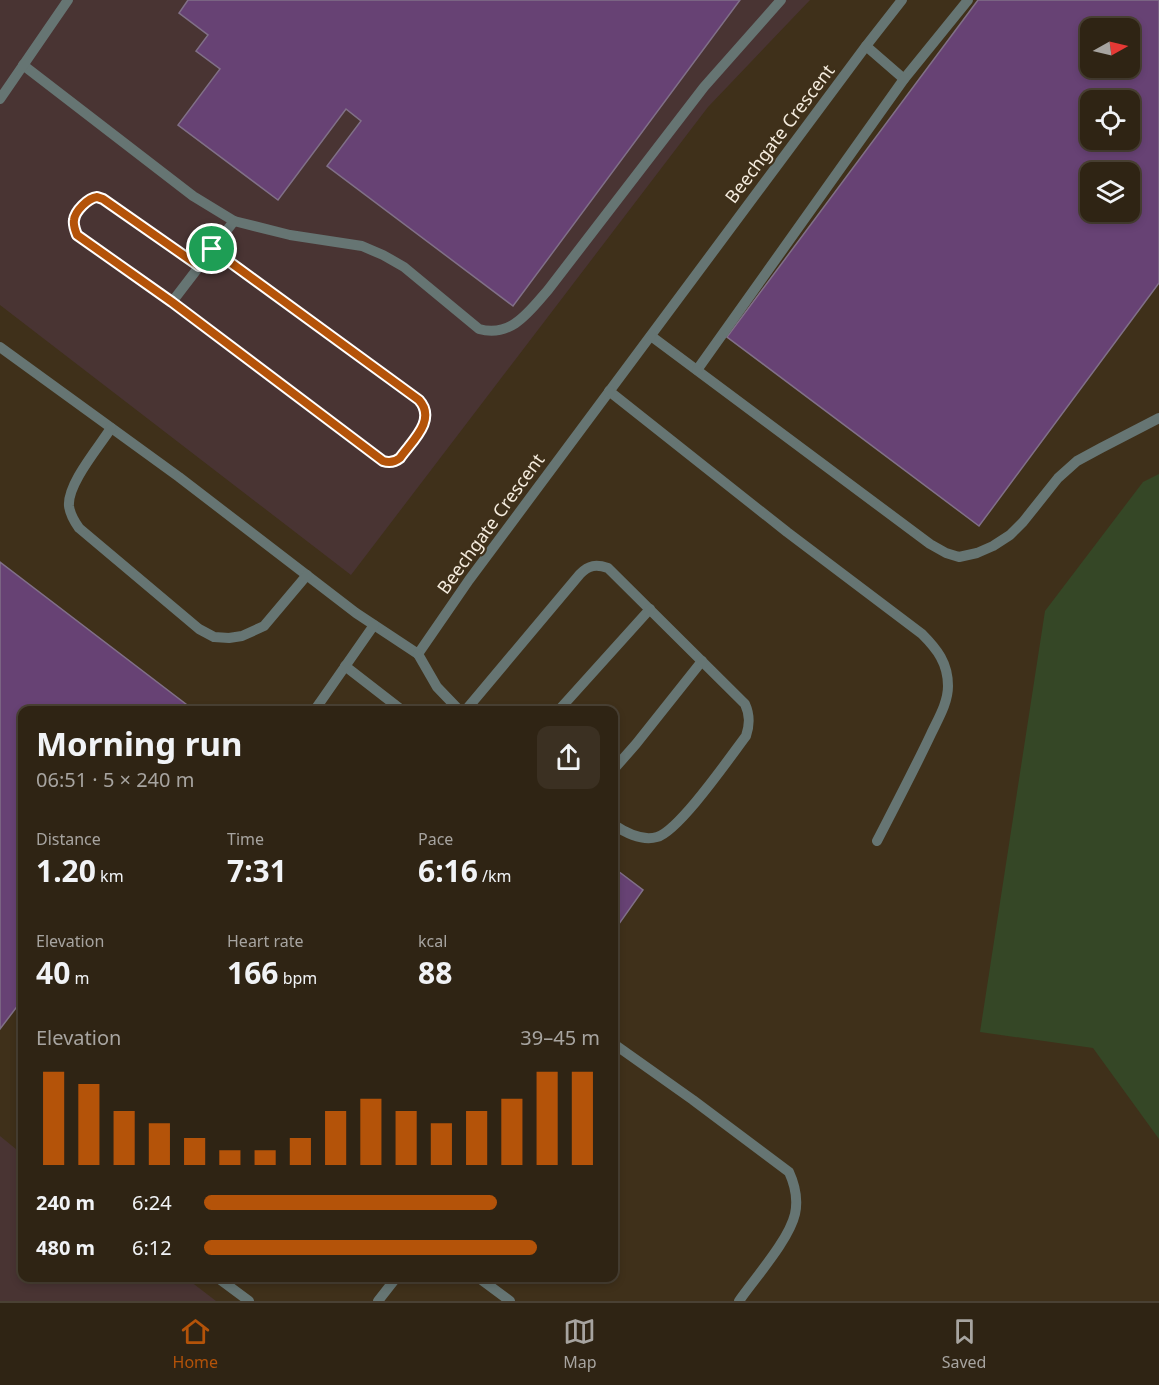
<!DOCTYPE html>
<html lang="en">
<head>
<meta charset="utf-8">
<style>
	body { margin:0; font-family:"Noto Sans",sans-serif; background:#3b3022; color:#f1f3f6; height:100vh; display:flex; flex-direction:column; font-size:22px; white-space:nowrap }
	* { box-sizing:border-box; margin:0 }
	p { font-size:20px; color:#a7a4a0 }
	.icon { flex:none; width:33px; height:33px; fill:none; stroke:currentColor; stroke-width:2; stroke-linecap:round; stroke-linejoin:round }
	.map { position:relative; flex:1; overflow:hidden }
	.panel { position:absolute; left:18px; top:706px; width:600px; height:576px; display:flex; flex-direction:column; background:#2f2414; border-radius:12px; box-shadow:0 3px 9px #0003,0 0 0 2px #4a4134 }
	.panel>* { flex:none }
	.needle { width:39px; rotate:82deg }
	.controls { position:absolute; left:1080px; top:18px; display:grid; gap:12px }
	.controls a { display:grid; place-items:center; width:60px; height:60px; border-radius:12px; background:#2f2414; box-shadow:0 3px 9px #0003,0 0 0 2px #4a4134; font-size:30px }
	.pin { position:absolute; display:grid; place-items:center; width:51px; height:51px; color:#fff; margin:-26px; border:3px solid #fff; border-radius:50%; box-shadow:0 2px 6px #0007 }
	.round { display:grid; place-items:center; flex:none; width:63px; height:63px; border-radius:12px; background:#3b3022 }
	.headline { display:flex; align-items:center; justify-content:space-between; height:102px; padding:0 18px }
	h1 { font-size:33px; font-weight:700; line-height:45px }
	.metrics { display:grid; grid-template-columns:repeat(3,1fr); gap:9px; height:102px; padding:6px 18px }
	.metrics div { display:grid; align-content:center }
	.metrics b { font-size:30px; font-weight:700 }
	.metrics small { font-size:16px; font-weight:400 }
	.metrics p { font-size:16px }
	.chart { height:168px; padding:12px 18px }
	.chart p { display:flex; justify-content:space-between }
	.chart svg { width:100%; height:108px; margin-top:6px; stroke:#b45309; stroke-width:6 }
	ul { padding:0 18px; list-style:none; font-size:20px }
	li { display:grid; grid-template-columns:96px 72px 1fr; align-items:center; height:45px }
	li i { height:15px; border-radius:8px; background:#b45309 }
	.tab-bar { display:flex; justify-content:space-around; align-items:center; height:84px; border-top:2px solid #4a4134; background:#2f2414; font-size:16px; color:#a7a4a0 }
	.tab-bar a { display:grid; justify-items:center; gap:3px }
	.tab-bar .on { color:#b45309 }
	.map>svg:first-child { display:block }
</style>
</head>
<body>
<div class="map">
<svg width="1159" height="1301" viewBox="0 0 1159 1301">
	<rect width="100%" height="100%" fill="#3f301a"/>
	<g fill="#493433">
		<polygon points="0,0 810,0 708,107 351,575 0,305"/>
		<polygon points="0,1136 22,1154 22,1278 186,1278 216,1301 0,1301"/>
	</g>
	<polygon fill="#354726" points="1159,474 1159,1139 1093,1048 980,1032 1045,611 1143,482"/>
	<g fill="#674274" stroke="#817088" stroke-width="1.5" fill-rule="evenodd">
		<polygon points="188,0 740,0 513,306 327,166 361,121 346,109 278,200 178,125 220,69 196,51 208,35 179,13"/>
		<path d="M978 0H1159V283L979 526 727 337ZM1090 28H1130V68H1090ZM1090 100H1130V140H1090ZM1090 172H1130V212H1090Z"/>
		<polygon points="0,562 195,711 22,711 22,1000 0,1029"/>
		<polygon points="614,868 643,890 614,931"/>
		<polygon points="614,1107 619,1111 614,1119"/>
	</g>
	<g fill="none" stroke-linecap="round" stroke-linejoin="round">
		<g stroke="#667573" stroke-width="10">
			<polyline points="866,46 904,79"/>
			<path d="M23 65 193 196 234 221 290 235 362 246 383 255 404 267 479 329C511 338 529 312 548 290L704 87 781 0"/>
			<polyline points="0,99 68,0"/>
			<path d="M199 266 103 199C91 195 86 202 79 211 76 214 75 216 74 220 73 225 75 230 77 235L172 302 234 221"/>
			<path d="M172 302 383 461C389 463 395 462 400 458 412 441 437 420 419 400L212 249"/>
			<polyline points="651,336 930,544 946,553 959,557 977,553 993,546 1010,535 1023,522 1058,478 1077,461 1101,448 1159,418"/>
			<polyline points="0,347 179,477 356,613 418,654 469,580 866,46 902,0"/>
			<polyline points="697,370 904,79 968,0"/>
			<path d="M609 391 787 532 922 634C937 649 948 663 948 686 948 703 938 719 931 734 914 770 895 806 877 841"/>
			<path d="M111 428C99 447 67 484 69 506 70 514 74 521 79 528L199 629 214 637 229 638 242 636 264 626 307 575"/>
			<polyline points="418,654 437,687 460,711"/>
			<polyline points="345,666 403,711"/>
			<polyline points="314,711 374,625"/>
			<path d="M465 711 580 574C589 565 596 564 608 568L745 704C750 715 750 724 746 736 730 757 679 831 657 837 643 841 626 833 614 825"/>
			<polyline points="558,711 650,609"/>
			<polyline points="614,769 636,744 702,661"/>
			<path d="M614 1044 693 1100 789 1172C795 1185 798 1200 795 1214 789 1240 755 1278 739 1301"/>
			<polyline points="218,1278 249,1301"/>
			<polyline points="479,1278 510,1301"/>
			<polyline points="378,1301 396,1278"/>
		</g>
	</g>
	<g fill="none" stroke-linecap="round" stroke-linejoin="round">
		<defs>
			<path id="route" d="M97 197 103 199 199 266 212 249 419 400C437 420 412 441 400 458 395 462 389 463 383 461L172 302 77 235C75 230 73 225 74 220 75 211 88 198 97 197Z"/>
		</defs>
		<use href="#route" stroke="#fff" stroke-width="12"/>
		<use href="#route" stroke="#b45309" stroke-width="8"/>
	</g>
	<g text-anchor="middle" stroke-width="4.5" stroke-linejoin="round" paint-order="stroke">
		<g font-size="18" fill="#f5ecde" stroke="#3f301a">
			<text transform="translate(780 134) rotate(-53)" y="6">Beechgate Crescent</text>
			<text transform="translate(491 524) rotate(-54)" y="6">Beechgate Crescent</text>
		</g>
	</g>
</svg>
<div class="controls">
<a><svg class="needle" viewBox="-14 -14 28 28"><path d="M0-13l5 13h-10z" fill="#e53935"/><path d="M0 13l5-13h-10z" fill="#a7a4a0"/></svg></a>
<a><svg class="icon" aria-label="locate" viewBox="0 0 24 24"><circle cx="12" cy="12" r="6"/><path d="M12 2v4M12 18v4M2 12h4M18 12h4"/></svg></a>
<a><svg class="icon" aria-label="layers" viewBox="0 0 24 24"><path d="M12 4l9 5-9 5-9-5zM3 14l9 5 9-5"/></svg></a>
</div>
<div class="pin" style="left:212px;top:249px;background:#1e9e55"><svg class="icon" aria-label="arrive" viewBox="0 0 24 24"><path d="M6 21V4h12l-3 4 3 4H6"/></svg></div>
<section class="panel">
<div class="headline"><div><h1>Morning run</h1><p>06:51 · 5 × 240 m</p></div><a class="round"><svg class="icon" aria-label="share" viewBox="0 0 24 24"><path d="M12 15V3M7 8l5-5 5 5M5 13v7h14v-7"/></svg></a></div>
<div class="metrics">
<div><p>Distance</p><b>1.20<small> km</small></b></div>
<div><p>Time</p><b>7:31</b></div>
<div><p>Pace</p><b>6:16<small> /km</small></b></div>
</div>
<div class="metrics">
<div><p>Elevation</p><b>40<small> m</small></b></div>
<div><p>Heart rate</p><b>166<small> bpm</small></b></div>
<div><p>kcal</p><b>88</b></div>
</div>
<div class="chart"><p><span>Elevation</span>39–45 m</p>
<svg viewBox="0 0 160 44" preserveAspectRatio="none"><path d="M5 44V6M15 44V11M25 44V22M35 44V27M45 44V33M55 44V38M65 44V38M75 44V33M85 44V22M95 44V17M105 44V22M115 44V27M125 44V22M135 44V17M145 44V6M155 44V6"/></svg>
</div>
<ul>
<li><b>240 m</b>6:24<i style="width:74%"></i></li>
<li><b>480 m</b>6:12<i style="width:84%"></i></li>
</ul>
</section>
</div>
<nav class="tab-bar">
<a class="on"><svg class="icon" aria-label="home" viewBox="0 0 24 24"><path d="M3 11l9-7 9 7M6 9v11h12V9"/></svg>Home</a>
<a><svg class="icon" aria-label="map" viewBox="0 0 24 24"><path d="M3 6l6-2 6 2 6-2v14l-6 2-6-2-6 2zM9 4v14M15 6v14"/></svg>Map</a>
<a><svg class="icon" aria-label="saved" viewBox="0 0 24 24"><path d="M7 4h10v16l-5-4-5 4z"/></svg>Saved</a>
</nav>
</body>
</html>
